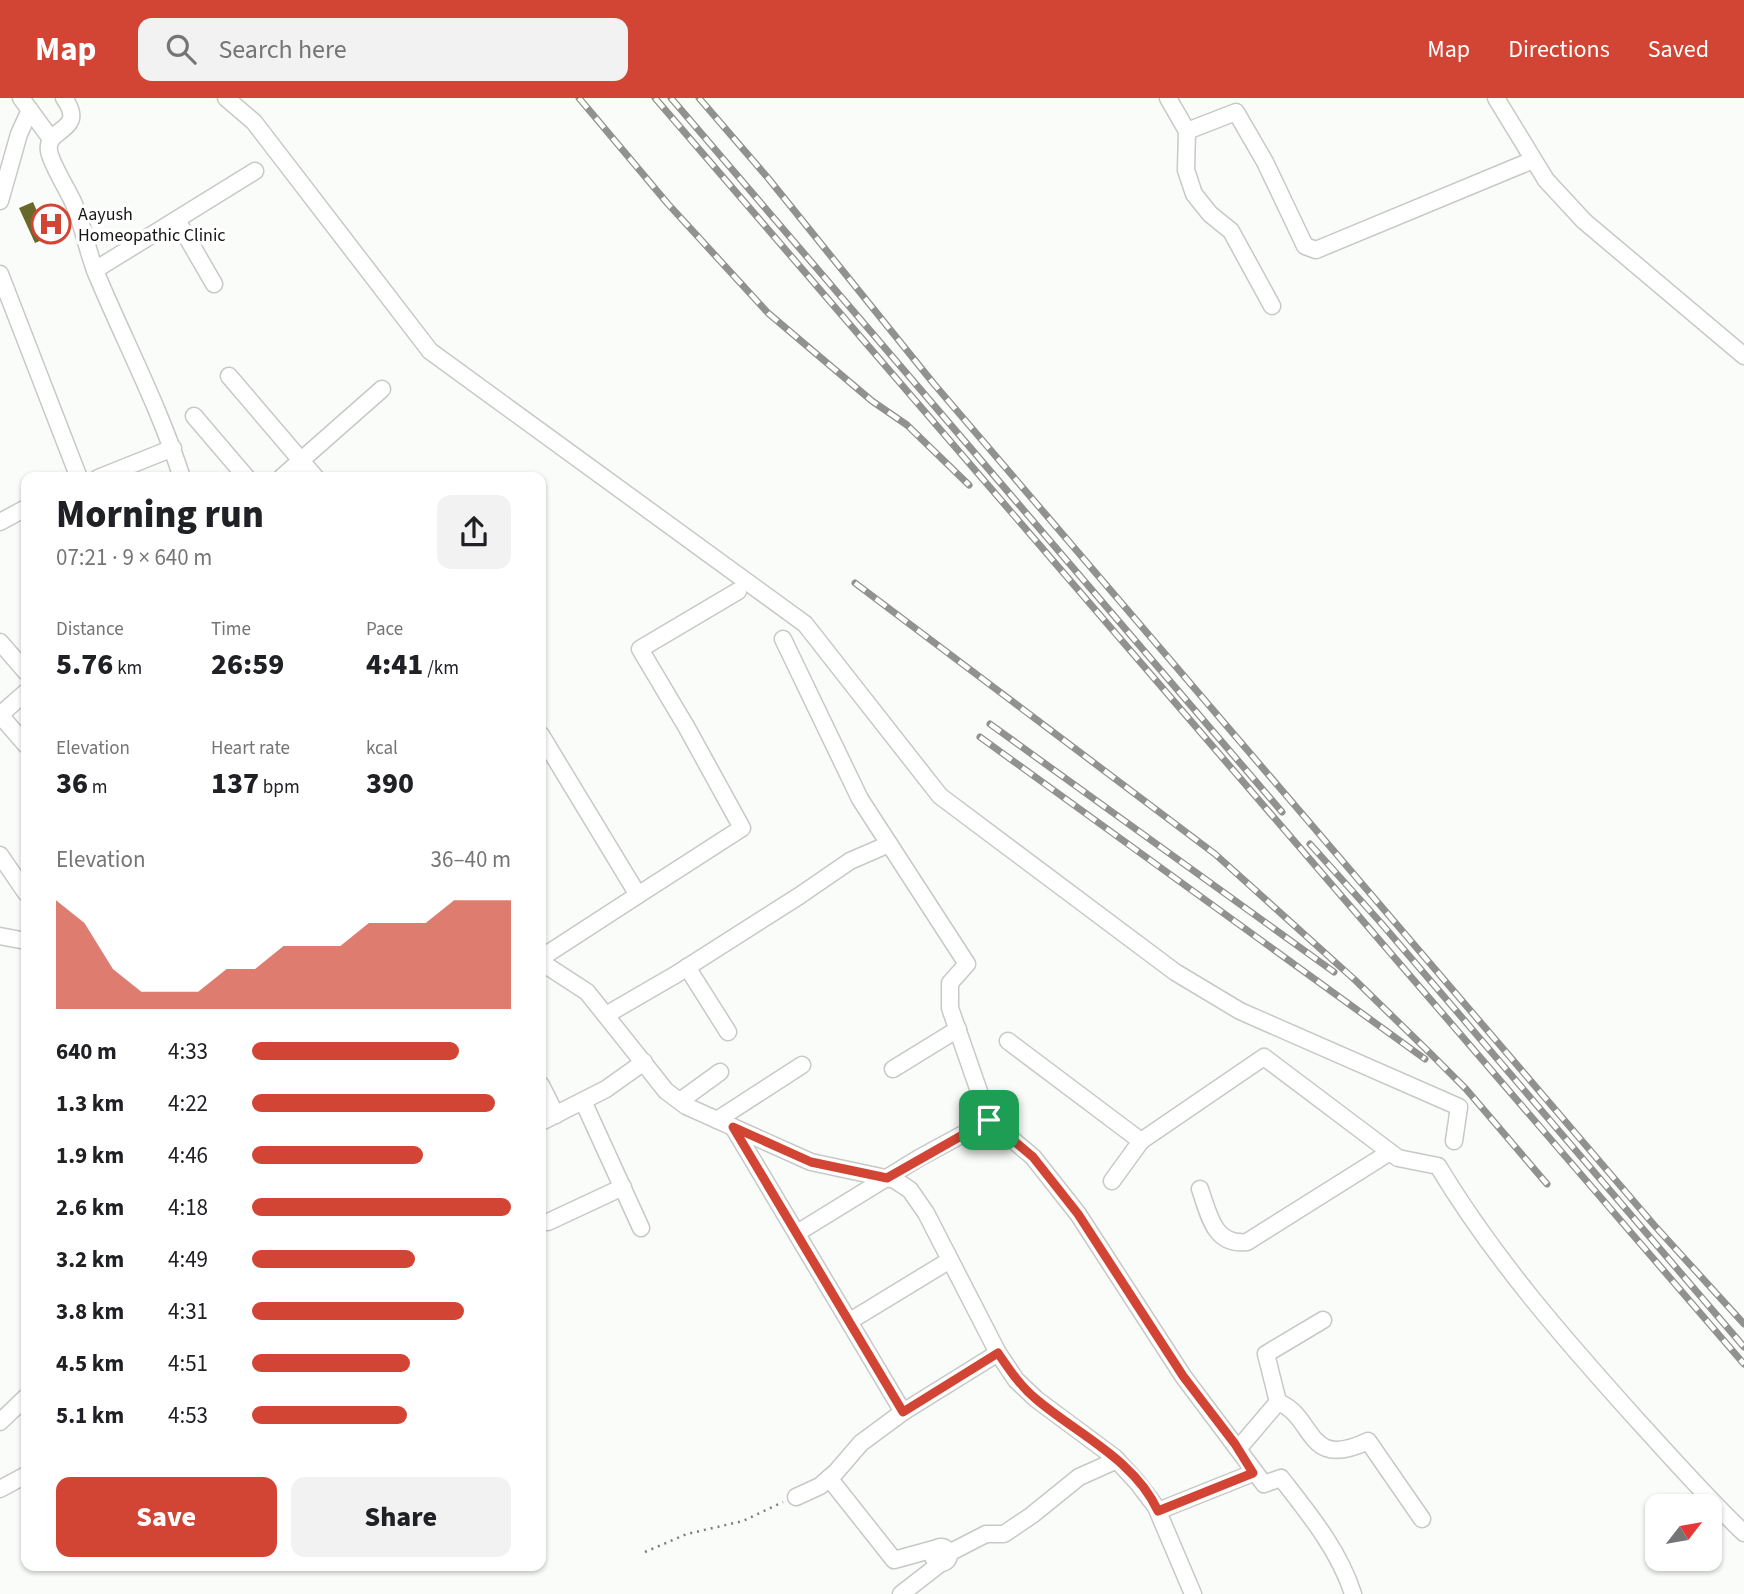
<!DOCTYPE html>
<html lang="en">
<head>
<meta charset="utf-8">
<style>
	body { margin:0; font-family:"Source Sans 3",sans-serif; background:#f2f2f2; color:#202124; height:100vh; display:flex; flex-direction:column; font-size:26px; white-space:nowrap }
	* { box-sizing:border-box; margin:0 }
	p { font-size:23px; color:#757577 }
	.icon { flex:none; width:38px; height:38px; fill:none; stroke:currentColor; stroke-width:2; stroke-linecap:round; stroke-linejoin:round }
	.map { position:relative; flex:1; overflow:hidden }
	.panel { position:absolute; left:21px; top:374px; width:525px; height:1099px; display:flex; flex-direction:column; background:#fff; border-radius:14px; box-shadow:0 2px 5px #0004 }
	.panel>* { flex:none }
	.needle { width:46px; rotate:59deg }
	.tools { position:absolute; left:1645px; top:1396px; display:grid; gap:14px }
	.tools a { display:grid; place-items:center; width:77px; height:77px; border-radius:14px; background:#fff; box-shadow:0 2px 5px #0004; font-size:35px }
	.pin { position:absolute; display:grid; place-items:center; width:60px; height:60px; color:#fff; margin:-30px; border-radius:14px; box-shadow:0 4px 10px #0006 }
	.round { display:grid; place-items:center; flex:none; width:74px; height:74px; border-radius:14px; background:#f2f2f2 }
	.headline { display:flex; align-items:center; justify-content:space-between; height:119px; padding:0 35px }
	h1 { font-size:38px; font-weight:800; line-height:52px }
	.metrics { display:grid; grid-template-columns:repeat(3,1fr); gap:10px; height:119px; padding:7px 35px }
	.metrics div { display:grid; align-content:center }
	.metrics b { font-size:30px; font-weight:800 }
	.metrics small { font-size:19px; font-weight:400 }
	.metrics p { font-size:19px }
	.chart { height:196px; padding:14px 35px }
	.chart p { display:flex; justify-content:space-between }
	.chart svg { width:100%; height:126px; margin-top:7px; fill:#d24535; opacity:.7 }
	.primary-button { display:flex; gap:14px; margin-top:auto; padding:14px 35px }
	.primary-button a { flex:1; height:80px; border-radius:14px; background:#d24535; color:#fff; font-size:28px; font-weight:800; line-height:80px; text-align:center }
	.primary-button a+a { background:#f2f2f2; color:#202124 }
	ul { padding:0 35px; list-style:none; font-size:23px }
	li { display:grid; grid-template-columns:112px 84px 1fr; align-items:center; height:52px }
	li i { height:18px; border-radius:9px; background:#d24535 }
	header { display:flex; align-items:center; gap:42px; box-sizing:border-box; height:98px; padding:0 35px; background:#d24535; color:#fff }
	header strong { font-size:33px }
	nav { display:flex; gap:38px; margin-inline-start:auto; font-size:24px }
	.search { width:490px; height:63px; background:#f2f2f2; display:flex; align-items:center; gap:18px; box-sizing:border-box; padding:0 24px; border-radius:14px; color:#757577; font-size:26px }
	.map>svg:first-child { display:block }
</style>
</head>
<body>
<header>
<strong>Map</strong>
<div class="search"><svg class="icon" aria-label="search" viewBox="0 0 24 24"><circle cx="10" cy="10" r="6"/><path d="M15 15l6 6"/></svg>Search here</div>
<nav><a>Map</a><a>Directions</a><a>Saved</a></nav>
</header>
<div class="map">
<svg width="1744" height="1496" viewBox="0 0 1744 1496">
	<rect width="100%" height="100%" fill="#fafcf9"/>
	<polygon fill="#68682b" points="33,104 40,120 64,110 71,130 35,145 19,110"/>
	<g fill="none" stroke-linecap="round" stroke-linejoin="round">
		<defs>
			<g id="street">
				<polyline points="21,0 51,41"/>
				<path d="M64 0C88 34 45 29 49 53 51 66 68 92 74 106 84 130 88 158 99 182 127 248 160 311 182 380"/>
				<polyline points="226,0 254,24 430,253 805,526 940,698 1175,874 1240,913 1459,1009 1454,1043"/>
				<polyline points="1168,0 1187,33 1186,72 1194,96 1210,116 1231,133 1272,208"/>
				<polyline points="1496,0 1546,82 1584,123 1744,258"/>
				<polyline points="1187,33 1236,14 1265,64 1305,148 1316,152 1533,62"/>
				<polyline points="0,103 19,36 30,12"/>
				<polyline points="177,122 214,186"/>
				<polyline points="95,172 255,73"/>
				<polyline points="0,176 79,380"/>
				<polyline points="229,278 316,380"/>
				<polyline points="194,318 247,380"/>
				<polyline points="98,380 173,350"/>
				<polyline points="281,380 382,291"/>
				<polyline points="0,424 26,410"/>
				<path d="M783 541 860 701 967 866 950 885V910L989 1022 1033 1059 1078 1116 1183 1278 1264 1386 1281 1380C1309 1416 1339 1452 1353 1496"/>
				<polyline points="0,544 26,574"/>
				<polyline points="0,617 26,647"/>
				<polyline points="0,617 26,594"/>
				<polyline points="541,637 638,797 541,860"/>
				<polyline points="0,757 26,795"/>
				<polyline points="638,797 742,730 687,630 640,551 738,493"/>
				<polyline points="0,838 26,843"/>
				<polyline points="541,864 587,894 666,993 686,1008 811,1064 895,1082 910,1092 926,1115 998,1255 1016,1282 1036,1301 1114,1359 1137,1384 1156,1409 1193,1496"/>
				<polyline points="687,869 728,934"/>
				<polyline points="606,917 675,877 799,798 850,763 889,746"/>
				<polyline points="1008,943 1141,1043 1112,1083"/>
				<polyline points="893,971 958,931"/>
				<polyline points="541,987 556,1017"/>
				<polyline points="583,1003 641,1130"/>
				<polyline points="680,1003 720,974"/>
				<polyline points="717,1022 802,967"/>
				<polyline points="541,1024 606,991 644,964"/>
				<polyline points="733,1029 903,1314"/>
				<path d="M1141 1043 1264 959 1398 1060 1438 1068C1494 1161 1566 1243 1638 1323 1673 1361 1707 1400 1744 1435"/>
				<path d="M1200 1091C1209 1117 1214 1148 1247 1144L1390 1054"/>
				<polyline points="548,1124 623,1089"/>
				<polyline points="797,1135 919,1060 989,1022"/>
				<polyline points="850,1223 950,1162"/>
				<path d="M1278 1304C1316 1319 1305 1373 1368 1343L1422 1421"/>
				<polyline points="0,1324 26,1299"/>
				<polyline points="1238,1351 1278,1304 1266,1256 1323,1222"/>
				<polyline points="829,1380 894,1462 934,1451"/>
				<polyline points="0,1391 26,1377"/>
				<polyline points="796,1399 820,1388 836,1374 861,1345 903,1314 998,1255"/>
				<polyline points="1158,1413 1253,1375"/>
				<circle cx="941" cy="1457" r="8"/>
				<polyline points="949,1455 986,1436 1004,1436 1032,1417 1079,1379 1117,1362"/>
				<polyline points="901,1496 941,1465"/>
			</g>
		</defs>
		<use href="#street" stroke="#c7c9c6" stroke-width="19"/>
		<polyline stroke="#7d7e7c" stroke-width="2.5" stroke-dasharray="2 5" stroke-linecap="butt" points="645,1454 687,1436 743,1423 783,1404"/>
		<use href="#street" stroke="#fff" stroke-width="16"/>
		<defs>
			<g id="rail">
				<polyline points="579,0 668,106 768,215 872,303 907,327 969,387"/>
				<polyline points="655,0 1744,1266"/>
				<polyline points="671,0 1282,714"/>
				<polyline points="699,0 768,80 934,286 1654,1127 1744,1226"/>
				<polyline points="855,485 1215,756 1355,882 1431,956 1466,991 1547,1086"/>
				<polyline points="990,626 1334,874"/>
				<polyline points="980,639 1425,961"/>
				<polyline points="1310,746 1381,825 1744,1249"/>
			</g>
		</defs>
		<use href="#rail" stroke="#919290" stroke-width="7"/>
		<use href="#rail" stroke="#fff" stroke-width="4.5" stroke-dasharray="13" stroke-linecap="butt"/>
	</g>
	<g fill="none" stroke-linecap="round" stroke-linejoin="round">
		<defs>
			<path id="route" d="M989 1022 1033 1059 1078 1116 1183 1278 1235 1346 1253 1375 1158 1413C1134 1361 1077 1336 1036 1301 1020 1288 1009 1271 998 1255L903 1314 733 1029 811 1064 887 1080Z"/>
		</defs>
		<use href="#route" stroke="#fff" stroke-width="14"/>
		<use href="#route" stroke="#d24535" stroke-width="9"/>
	</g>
	<defs>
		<symbol id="hospital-ring" viewBox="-11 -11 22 22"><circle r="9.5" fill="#fff" stroke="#d24535" stroke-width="1.5"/><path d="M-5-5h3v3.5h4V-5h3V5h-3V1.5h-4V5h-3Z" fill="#d24535"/></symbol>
	</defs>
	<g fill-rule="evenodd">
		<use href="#hospital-ring" x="29" y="104" width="44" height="44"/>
	</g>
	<g text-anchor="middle" stroke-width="7" stroke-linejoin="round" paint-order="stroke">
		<g font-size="18" fill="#161615" stroke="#fff" text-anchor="start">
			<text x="78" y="122">Aayush<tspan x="78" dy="21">Homeopathic Clinic</tspan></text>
		</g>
	</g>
</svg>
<div class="tools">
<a><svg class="needle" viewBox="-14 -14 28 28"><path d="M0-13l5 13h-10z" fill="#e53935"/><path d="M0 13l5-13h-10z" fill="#757577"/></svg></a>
</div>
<div class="pin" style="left:989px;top:1022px;background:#1e9e55"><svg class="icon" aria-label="arrive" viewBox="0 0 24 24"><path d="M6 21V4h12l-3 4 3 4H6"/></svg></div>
<section class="panel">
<div class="headline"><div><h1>Morning run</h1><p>07:21 · 9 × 640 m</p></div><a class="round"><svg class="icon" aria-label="share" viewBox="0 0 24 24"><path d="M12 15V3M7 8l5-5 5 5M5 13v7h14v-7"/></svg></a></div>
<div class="metrics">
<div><p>Distance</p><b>5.76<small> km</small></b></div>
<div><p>Time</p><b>26:59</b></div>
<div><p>Pace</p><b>4:41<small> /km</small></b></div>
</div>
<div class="metrics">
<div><p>Elevation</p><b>36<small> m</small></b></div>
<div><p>Heart rate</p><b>137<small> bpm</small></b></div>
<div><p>kcal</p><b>390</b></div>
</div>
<div class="chart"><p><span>Elevation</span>36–40 m</p>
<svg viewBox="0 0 160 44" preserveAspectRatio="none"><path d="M0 44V6L10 14L20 30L30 38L40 38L50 38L60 30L70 30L80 22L90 22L100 22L110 14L120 14L130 14L140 6L150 6L160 6V44z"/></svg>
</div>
<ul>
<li><b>640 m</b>4:33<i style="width:80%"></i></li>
<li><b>1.3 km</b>4:22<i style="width:94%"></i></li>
<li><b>1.9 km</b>4:46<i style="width:66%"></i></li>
<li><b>2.6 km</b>4:18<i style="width:100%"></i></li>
<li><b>3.2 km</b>4:49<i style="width:63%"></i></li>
<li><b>3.8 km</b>4:31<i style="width:82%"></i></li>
<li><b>4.5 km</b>4:51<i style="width:61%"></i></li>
<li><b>5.1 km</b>4:53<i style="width:60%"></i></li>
</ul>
<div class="primary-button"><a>Save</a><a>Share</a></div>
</section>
</div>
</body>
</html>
